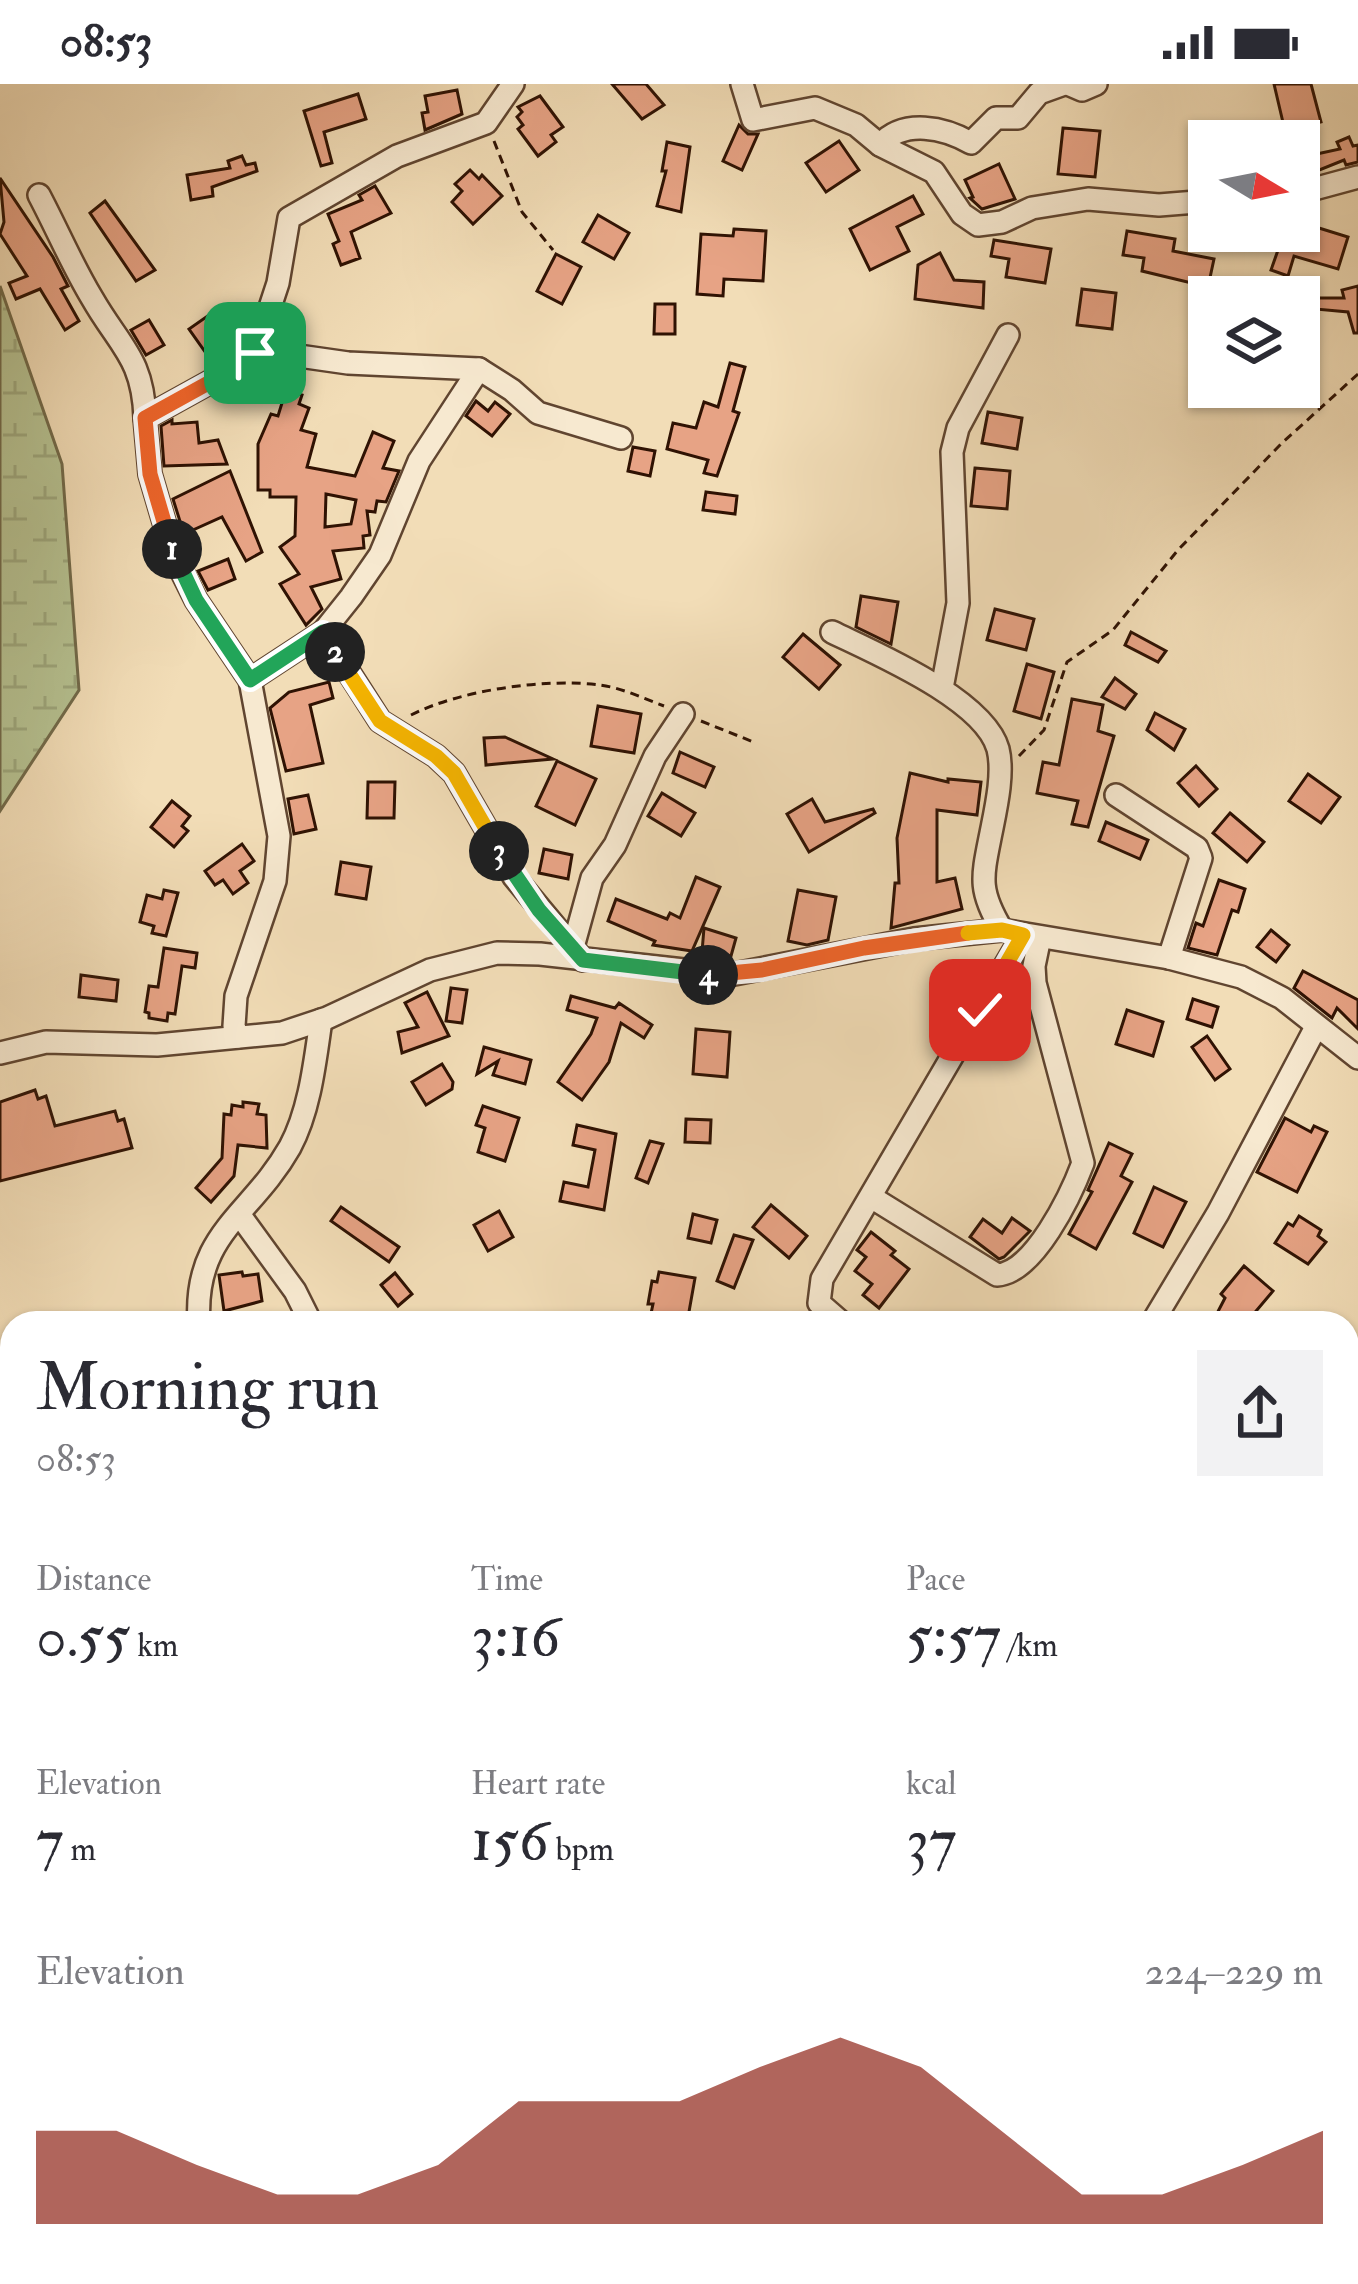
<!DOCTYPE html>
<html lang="en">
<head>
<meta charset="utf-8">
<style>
	body { margin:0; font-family:"IM FELL Double Pica",serif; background:#f2f2f3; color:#2b2b33; height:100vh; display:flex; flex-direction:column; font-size:45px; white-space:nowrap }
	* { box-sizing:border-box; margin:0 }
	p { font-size:39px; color:#7c7c81 }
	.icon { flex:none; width:66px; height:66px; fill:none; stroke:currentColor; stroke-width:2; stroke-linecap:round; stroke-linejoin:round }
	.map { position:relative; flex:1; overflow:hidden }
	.side { position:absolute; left:0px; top:1227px; width:1359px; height:975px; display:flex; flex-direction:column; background:#fff; border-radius:36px 36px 0 0; box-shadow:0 3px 9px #0004 }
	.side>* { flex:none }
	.needle { width:78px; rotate:100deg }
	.tools { position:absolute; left:1188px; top:36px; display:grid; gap:24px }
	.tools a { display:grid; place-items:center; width:132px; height:132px; border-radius:0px; background:#fff; box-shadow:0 3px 9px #0004; font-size:60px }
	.pin { position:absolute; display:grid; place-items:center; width:102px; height:102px; color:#fff; margin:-51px; border-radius:24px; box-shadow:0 6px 18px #0006 }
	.km { position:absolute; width:60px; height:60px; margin:-30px; border-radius:50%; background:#222; color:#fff; font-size:33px; line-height:60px; text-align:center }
	.round { display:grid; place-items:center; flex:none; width:126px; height:126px; border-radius:0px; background:#f2f2f3 }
	.summary { display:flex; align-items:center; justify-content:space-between; height:204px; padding:0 36px }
	h1 { font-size:66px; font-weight:600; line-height:90px }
	.figures { display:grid; grid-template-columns:repeat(3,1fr); gap:18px; height:204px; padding:12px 36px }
	.figures div { display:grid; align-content:center }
	.figures b { font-size:60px; font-weight:600 }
	.figures small { font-size:33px; font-weight:400 }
	.figures p { font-size:33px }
	.chart { height:336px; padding:24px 36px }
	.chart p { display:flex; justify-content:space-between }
	.chart svg { width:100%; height:216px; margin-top:12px; fill:#8f2418; opacity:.7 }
	.status { display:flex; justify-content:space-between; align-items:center; height:84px; padding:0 60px; background:#fff; direction:ltr }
	.status svg { height:33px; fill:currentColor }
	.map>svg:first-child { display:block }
</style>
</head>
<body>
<div class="status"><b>08:53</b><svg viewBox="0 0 49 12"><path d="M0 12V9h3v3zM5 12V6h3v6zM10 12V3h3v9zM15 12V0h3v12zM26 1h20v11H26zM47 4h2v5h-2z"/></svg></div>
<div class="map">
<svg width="1358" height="2200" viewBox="0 0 1358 2200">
	<defs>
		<pattern id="wetland-marsh" width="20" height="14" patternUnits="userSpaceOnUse" patternTransform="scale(3)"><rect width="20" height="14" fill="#b6c292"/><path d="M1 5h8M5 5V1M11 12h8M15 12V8" fill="none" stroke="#9da67c"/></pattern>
	</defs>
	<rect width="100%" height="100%" fill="#f2ddb7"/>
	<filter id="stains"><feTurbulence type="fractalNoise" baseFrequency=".00167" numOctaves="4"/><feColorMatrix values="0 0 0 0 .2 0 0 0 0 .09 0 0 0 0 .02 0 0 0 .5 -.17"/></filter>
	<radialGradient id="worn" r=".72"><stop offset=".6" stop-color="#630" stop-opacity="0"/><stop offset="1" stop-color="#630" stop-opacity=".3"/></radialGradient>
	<polygon fill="url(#wetland-marsh)" stroke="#726a4a" stroke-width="3" points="0,202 62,380 79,606 0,727"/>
	<g fill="#e7a385" stroke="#2f1203" stroke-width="3" fill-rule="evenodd">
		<polygon points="612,0 646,0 664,21 642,35"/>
		<polygon points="1274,0 1311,0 1321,38 1285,47"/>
		<polygon points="457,6 462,30 425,46 422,29 428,28 425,12"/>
		<polygon points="358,10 366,35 324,48 332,79 321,82 304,27"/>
		<polygon points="540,12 563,43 551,51 556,58 538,72 518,45 523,41 517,33 522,28 518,23"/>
		<polygon points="739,41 748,50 758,50 742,86 723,77"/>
		<polygon points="1063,44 1100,47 1095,93 1058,90"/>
		<polygon points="1349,53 1353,62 1358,61 1358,78 1346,81 1344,76 1307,91 1303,73 1340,65 1337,58"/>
		<polygon points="839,57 859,86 826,108 806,79"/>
		<polygon points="667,58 690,63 681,128 657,122 666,87 662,87"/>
		<polygon points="242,72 246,81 255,79 257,87 212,103 213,112 191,116 187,91 230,84 228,77"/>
		<polygon points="999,80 1015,115 982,125 970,114 973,113 965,96"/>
		<polygon points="470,86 479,95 482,91 502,112 473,140 452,118 462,107 455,100"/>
		<polygon points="0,94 53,173 68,202 61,205 79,237 65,246 40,205 16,215 9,199 27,192 0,150 4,138"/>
		<polygon points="375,102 391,129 351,148 360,174 341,181 333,160 339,157 328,130 362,116 359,111"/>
		<polygon points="913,112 923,130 897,143 909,167 870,186 850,145"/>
		<polygon points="105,117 155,186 136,197 90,129"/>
		<polygon points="598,131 629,149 614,175 583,158"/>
		<polygon points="1306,140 1348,153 1338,185 1294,172 1288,192 1271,186 1284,149 1302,155"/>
		<polygon points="734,145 766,147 763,197 724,195 723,212 697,210 701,150 733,152"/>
		<polygon points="1127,147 1175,155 1173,167 1214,175 1208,203 1142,187 1144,174 1123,171"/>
		<polygon points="994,156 1051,165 1045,199 1006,193 1009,175 991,172"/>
		<polygon points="940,169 954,196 984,198 983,224 915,215 918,181"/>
		<polygon points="556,170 581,183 562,220 537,207"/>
		<polygon points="1358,202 1358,249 1354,249 1348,228 1315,225 1316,214 1344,214 1342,206"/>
		<polygon points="1082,205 1116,209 1112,245 1077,241"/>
		<polygon points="655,220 675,220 675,250 654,250"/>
		<polygon points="219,224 236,248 232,251 241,263 213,279 189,245"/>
		<polygon points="149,236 164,261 146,271 131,246"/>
		<polygon points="730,279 745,283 733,327 739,329 717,392 704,389 708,376 667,365 673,339 696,344 704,318 718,323"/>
		<path d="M286 306 302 311 299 320 309 324 301 346 316 350 307 383 355 392 373 348 394 357 383 384 399 387 386 418 377 417 375 428 367 427 370 451 363 452 364 464 333 467 341 495 311 503 322 525 306 541 280 500 299 490 280 463 295 452 296 413H270V406H258V360L271 330 278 332ZM326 410 356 416 351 440 325 443Z"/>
		<polygon points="476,317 488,327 495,318 510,330 492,352 466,332"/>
		<polygon points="988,328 1022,334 1017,365 982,359"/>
		<polygon points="172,336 172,340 197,338 199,359 218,356 227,380 164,382 161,342"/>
		<polygon points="633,363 655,367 650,392 628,387"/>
		<polygon points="975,384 1010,387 1007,425 971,422"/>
		<polygon points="230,387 262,468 246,477 222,433 184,450 173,415"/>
		<polygon points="706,408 737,412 735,430 703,426"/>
		<polygon points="228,475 235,495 208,506 198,487"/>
		<polygon points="861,512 898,518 891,560 856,543"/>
		<polygon points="995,525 1034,535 1026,566 987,556"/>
		<polygon points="1131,548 1166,567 1158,578 1125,561"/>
		<polygon points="803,550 840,581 819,605 783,573"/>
		<polygon points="1027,580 1054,588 1041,635 1014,627"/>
		<polygon points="1115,594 1136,610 1125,625 1102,613"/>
		<polygon points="329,598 333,614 310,621 323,679 286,687 270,624 289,608"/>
		<polygon points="1072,615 1103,621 1098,647 1114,652 1088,743 1072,740 1078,717 1037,709 1043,678 1059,681"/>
		<polygon points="598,622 641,630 634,669 591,662"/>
		<polygon points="1155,629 1185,645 1174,666 1147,646"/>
		<polygon points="505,653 553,675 486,681 484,654"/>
		<polygon points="680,668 714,683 705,703 673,689"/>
		<polygon points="557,677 596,695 575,741 536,722"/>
		<polygon points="1196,682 1217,705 1199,722 1178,699"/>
		<polygon points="910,689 948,698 948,695 981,698 977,731 937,726 937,798 955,794 962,825 891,844 895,799 899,799 897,754"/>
		<polygon points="1308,690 1340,713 1321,739 1289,717"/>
		<polygon points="368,698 395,698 394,734 367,734"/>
		<polygon points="662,709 695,729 681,752 648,732"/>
		<polygon points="308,711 316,745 294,750 288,715"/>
		<polygon points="812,715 825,738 873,725 875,729 809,768 787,730"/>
		<polygon points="172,717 190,732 182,742 188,747 174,763 151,743"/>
		<polygon points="1230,729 1264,758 1247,778 1213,749"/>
		<polygon points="1106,738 1148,756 1140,775 1099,757"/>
		<polygon points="242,760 254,777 240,787 248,799 233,810 223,796 215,801 205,787"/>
		<polygon points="544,765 572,771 568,795 539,789"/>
		<polygon points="341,778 371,783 366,815 336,810"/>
		<polygon points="696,793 720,803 692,867 653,861 655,857 608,837 616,815 667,835 670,829 680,834"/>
		<polygon points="1219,796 1245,805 1238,828 1232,826 1217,871 1188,864 1196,839 1203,842"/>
		<polygon points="164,806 178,809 166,852 152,849 154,842 140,838 147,811 162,815"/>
		<polygon points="798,806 836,813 828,856 807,861 788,857"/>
		<polygon points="704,844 736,854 731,872 702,868"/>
		<polygon points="1271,846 1289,861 1276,878 1257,863"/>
		<polygon points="164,864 197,869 195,884 182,882 175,930 168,929 167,937 149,934 149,929 145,928 149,902 158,903"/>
		<polygon points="1303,887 1358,916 1358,945 1337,924 1332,934 1294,904"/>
		<polygon points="81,891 118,896 116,917 79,913"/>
		<polygon points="451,904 467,906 462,939 446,937"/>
		<polygon points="427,908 449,952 402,969 398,948 418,943 405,919"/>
		<polygon points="571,912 615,924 619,919 652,941 644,954 621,939 609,978 582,1016 558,998 591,950 597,934 567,926"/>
		<polygon points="1193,915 1218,923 1212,943 1187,935"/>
		<polygon points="1127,926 1163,938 1153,972 1116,960"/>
		<polygon points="696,945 730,948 727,993 693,990"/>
		<polygon points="1207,952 1230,985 1215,996 1192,963"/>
		<polygon points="484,963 531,976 525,1000 493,991 498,977 477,990"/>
		<polygon points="442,980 453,998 452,1005 426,1021 412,998"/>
		<polygon points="35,1006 38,1015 46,1012 55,1042 115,1027 118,1037 124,1035 132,1064 0,1097 0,1018"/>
		<polygon points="243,1018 259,1020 257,1030 266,1031 267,1064 238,1061 234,1092 211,1118 196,1104 222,1074 224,1030 231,1031 232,1021 243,1023"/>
		<polygon points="483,1022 519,1034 505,1077 478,1068 485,1044 476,1041"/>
		<polygon points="1285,1034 1311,1048 1314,1042 1327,1048 1297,1108 1257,1088"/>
		<polygon points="686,1035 711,1036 710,1059 685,1058"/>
		<polygon points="577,1041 616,1050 604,1126 560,1117 564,1098 588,1103 595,1066 573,1061"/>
		<polygon points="650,1057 663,1060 648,1099 636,1094"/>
		<polygon points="1109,1059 1132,1070 1121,1092 1132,1098 1096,1165 1069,1150 1092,1108 1088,1106"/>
		<polygon points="1154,1103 1186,1118 1163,1163 1134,1149"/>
		<polygon points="771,1121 807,1152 789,1174 753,1143"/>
		<polygon points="341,1123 399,1163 389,1178 331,1137"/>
		<polygon points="499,1127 513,1153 488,1167 474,1141"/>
		<polygon points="693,1130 717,1136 711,1159 688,1154"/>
		<polygon points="1299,1132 1321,1146 1318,1152 1326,1158 1308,1180 1275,1159 1288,1139 1293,1142"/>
		<polygon points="1012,1134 1030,1147 1004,1173 999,1175 970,1153 983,1135 1002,1149"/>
		<polygon points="871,1148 895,1167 891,1171 909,1185 879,1224 863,1211 872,1200 855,1187 866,1173 857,1166"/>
		<polygon points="734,1151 753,1156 734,1204 717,1197"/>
		<polygon points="1244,1182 1273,1207 1246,1239 1212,1239 1225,1214 1221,1210"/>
		<polygon points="242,1188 243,1192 258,1190 262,1217 224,1227 219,1191"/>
		<polygon points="659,1188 695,1194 687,1239 649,1239 653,1220 648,1220 652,1197 657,1198"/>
		<polygon points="395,1189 412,1210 398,1222 381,1201"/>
	</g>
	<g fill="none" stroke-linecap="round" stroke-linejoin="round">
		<defs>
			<g id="minor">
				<path d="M742 0 753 36 815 24 856 41 880 61C904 34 945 44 971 59L996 34H1018L1039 9 1064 0"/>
				<polyline points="1068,0 1082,6 1096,0"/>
				<polyline points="880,61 934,88 962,130 978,141 1002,138 1032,124 1088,115 1159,121 1209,117"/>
				<polyline points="1299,109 1358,93"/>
				<path d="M39 111C57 145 72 181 92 214 120 263 143 274 145 334"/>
				<polyline points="292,271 348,279 479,285 512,306 538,329 621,354"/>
				<polyline points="323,548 380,637 436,672 454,689 514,793 583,876"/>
				<path d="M832 548C875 569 984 615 998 665 1004 689 996 724 991 749 982 794 978 806 1002 846"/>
				<polyline points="250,596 323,548 351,513 380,471 419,377 479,285"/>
				<polyline points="942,604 958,519 952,368 958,344 1008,251"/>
				<polyline points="1116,711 1197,764 1201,774 1169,874"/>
				<polyline points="573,863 592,794 615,761 655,672 683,630"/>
				<polyline points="238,953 234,942 236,912 275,797 279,752 250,596 196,516 174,472 150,390 145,334 250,276 255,269 278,199 289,134 397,72 486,39 513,0"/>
				<polyline points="0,969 46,958 157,961 282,949 327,934 430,886 497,869 540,870 729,891 914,855 1002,846 1169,874 1241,893 1282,914 1358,974"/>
				<path d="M871 1113 997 1191C1034 1189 1071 1111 1083 1079L1035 899 1034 882 1040 853"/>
				<polyline points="239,1130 295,1207 311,1239"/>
				<path d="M199 1239C193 1149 251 1132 290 1063 310 1026 315 977 321 936"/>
				<polyline points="842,1239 819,1219 822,1195 1023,851"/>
				<polyline points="1152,1239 1218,1129 1316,943"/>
				<polyline points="0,1568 12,1613"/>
				<path d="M12 1818C0 1838 2 1853 12 1872"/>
				<polyline points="0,1890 12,1886"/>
				<polyline points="1347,1890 1358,1869"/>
				<polyline points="0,2112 12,2160"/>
				<polyline points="1285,2190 1293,2200"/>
				<polyline points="22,2200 59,2195 90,2200"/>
				<polyline points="408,2200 408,2190"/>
				<polyline points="607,2200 613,2190"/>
			</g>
		</defs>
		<use href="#minor" stroke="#604530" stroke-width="26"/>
		<g stroke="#2f1203" stroke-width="3" stroke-dasharray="9 6" stroke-linecap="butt">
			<polyline points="494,57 522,128 553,166"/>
			<path d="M411 631C460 606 546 594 600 601 622 604 643 614 664 622"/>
			<polyline points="701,637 756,659"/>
			<polyline points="1019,672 1044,646 1067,578 1113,546 1178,466 1282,359 1358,290"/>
		</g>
		<use href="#minor" stroke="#f7e9d0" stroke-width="21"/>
	</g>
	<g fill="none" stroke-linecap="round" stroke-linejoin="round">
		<defs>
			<polyline id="split-1" points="172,465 150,390 145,334 250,276 255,269"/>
			<polyline id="split-2" points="172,465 196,516 250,596 323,548 335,568"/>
			<polyline id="split-3" points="335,568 380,637 436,672 454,689 499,767"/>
			<polyline id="split-4" points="499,767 539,826 583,876 708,891"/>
			<polyline id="split-5" points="708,891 762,886 864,864 968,849"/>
			<polyline id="split-6" points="968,849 1002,846 1023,851 980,926"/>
		</defs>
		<use href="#split-1" stroke="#fff" stroke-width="24"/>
		<use href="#split-2" stroke="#fff" stroke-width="24"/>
		<use href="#split-3" stroke="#fff" stroke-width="24"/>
		<use href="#split-4" stroke="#fff" stroke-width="24"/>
		<use href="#split-5" stroke="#fff" stroke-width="24"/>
		<use href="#split-6" stroke="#fff" stroke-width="24"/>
		<use href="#split-1" stroke="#f0652b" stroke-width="15"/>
		<use href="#split-2" stroke="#22a559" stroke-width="15"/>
		<use href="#split-3" stroke="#f5b400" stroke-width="15"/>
		<use href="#split-4" stroke="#22a559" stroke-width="15"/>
		<use href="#split-5" stroke="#f0652b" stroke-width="15"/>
		<use href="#split-6" stroke="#f5b400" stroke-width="15"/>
	</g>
	<rect width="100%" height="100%" filter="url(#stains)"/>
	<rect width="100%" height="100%" fill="url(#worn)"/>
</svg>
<div class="tools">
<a><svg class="needle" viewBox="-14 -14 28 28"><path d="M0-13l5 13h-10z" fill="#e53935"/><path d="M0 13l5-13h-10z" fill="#7c7c81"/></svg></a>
<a><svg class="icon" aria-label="layers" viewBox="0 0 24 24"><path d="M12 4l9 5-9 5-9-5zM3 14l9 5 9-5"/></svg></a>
</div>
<div class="pin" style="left:255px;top:269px;background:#1e9e55"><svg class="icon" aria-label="arrive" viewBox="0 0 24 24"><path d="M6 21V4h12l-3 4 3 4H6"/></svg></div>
<div class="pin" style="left:980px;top:926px;background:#d93025"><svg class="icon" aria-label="check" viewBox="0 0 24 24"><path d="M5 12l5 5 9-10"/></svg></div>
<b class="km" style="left:172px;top:465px">1</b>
<b class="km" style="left:335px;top:568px">2</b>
<b class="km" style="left:499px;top:767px">3</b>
<b class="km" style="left:708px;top:891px">4</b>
<section class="side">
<div class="summary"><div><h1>Morning run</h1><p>08:53</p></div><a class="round"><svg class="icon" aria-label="share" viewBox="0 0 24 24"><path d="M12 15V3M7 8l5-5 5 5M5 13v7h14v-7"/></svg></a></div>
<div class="figures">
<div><p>Distance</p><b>0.55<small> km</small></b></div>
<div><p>Time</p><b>3:16</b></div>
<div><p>Pace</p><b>5:57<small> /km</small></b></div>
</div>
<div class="figures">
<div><p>Elevation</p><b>7<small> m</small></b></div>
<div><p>Heart rate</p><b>156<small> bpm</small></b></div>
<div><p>kcal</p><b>37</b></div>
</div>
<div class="chart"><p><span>Elevation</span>224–229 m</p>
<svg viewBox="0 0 160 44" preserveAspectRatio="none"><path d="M0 44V25L10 25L20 32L30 38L40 38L50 32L60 19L70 19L80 19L90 12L100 6L110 12L120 25L130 38L140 38L150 32L160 25V44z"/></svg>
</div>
</section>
</div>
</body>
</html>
